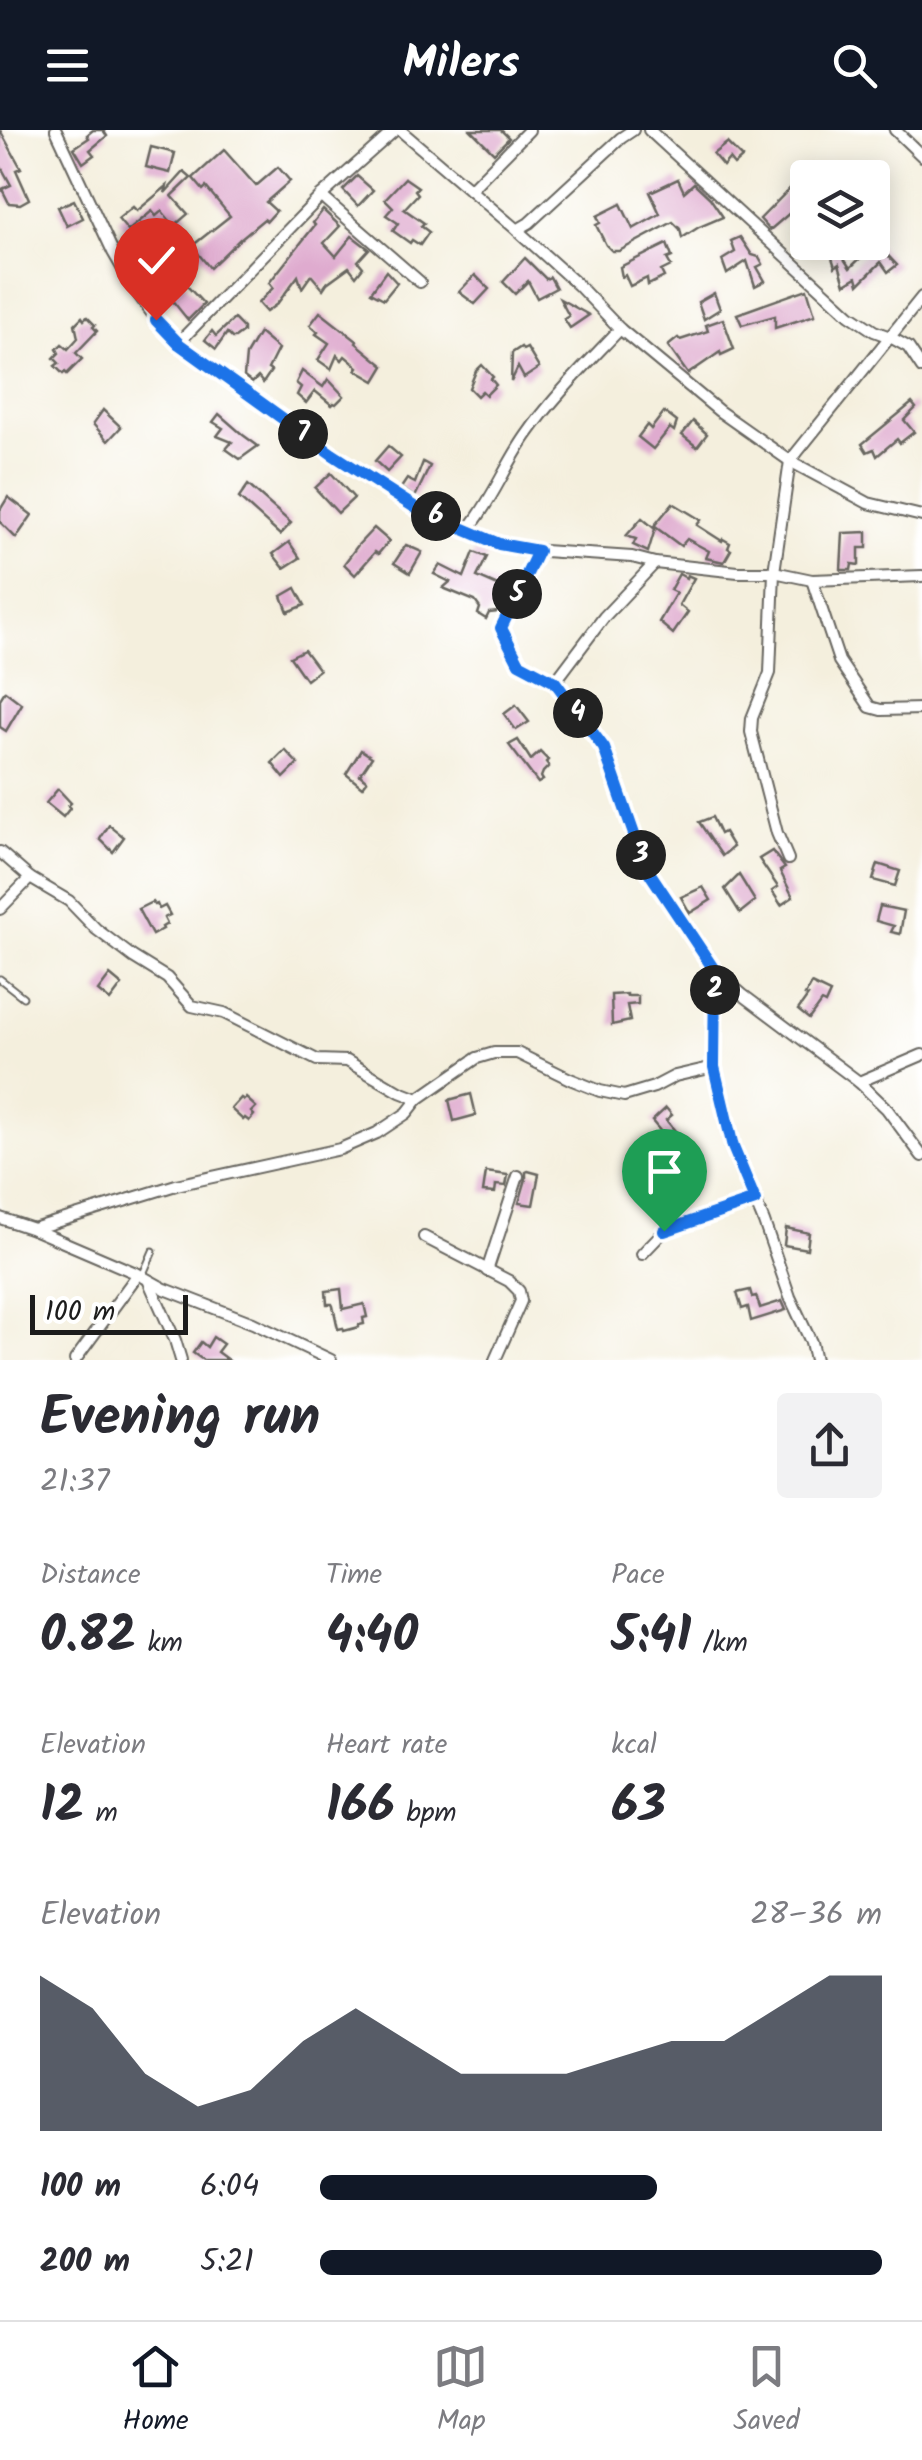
<!DOCTYPE html>
<html lang="en">
<head>
<meta charset="utf-8">
<style>
	body { margin:0; font-family:Kalam,sans-serif; background:#f2f2f3; color:#2b2b33; height:100vh; display:flex; flex-direction:column; font-size:38px; white-space:nowrap }
	* { box-sizing:border-box; margin:0 }
	p { font-size:32px; color:#7c7c81 }
	.icon { flex:none; width:55px; height:55px; fill:none; stroke:currentColor; stroke-width:2; stroke-linecap:round; stroke-linejoin:round }
	.map { position:relative; height:1230px; overflow:hidden }
	.drawer { display:flex; flex-direction:column; background:#fff; flex:1 }
	.drawer>* { flex:none }
	.controls { position:absolute; left:790px; top:30px; display:grid; gap:20px }
	.controls a { display:grid; place-items:center; width:100px; height:100px; border-radius:10px; background:#fff; box-shadow:0 5px 25px #0003; font-size:50px }
	.scale { position:absolute; left:30px; bottom:25px; width:158px; box-sizing:border-box; padding-left:10px; border:5px solid #1c1c1c; border-top:0; font-size:28px; line-height:35px; white-space:nowrap; color:#1c1c1c; -webkit-text-stroke:8px #fff; paint-order:stroke }
	.pin { position:absolute; display:grid; place-items:center; width:85px; height:85px; color:#fff; margin:-102px -42px; border-radius:50% 50% 50% 0; rotate:-45deg; box-shadow:0 0 10px #0007 }
	.pin .icon { rotate:45deg }
	.km { position:absolute; width:50px; height:50px; margin:-25px; border-radius:50%; background:#222; color:#fff; font-size:28px; line-height:50px; text-align:center }
	.round { display:grid; place-items:center; flex:none; width:105px; height:105px; border-radius:10px; background:#f2f2f3 }
	.overview { display:flex; align-items:center; justify-content:space-between; height:170px; padding:0 40px }
	h1 { font-size:55px; font-weight:800; line-height:75px }
	.metrics { display:grid; grid-template-columns:repeat(3,1fr); gap:15px; height:170px; padding:10px 40px }
	.metrics div { display:grid; align-content:center }
	.metrics b { font-size:50px; font-weight:800 }
	.metrics small { font-size:28px; font-weight:400 }
	.metrics p { font-size:28px }
	.chart { height:280px; padding:20px 40px }
	.chart p { display:flex; justify-content:space-between }
	.chart svg { width:100%; height:180px; margin-top:10px; fill:#111827; opacity:.7 }
	ul { padding:0 40px; list-style:none; font-size:32px }
	li { display:grid; grid-template-columns:160px 120px 1fr; align-items:center; height:75px }
	li i { height:25px; border-radius:12px; background:#111827 }
	header { display:flex; justify-content:space-between; align-items:center; height:130px; padding:0 40px; background:#111827; color:#fff; font-size:45px; font-weight:800 }
	.dock { display:flex; justify-content:space-around; align-items:center; height:140px; border-top:2px solid #e1e1e2; background:#fff; font-size:28px; color:#7c7c81 }
	.dock a { display:grid; justify-items:center; gap:5px }
	.dock .current { color:#111827 }
	.map>svg:first-child { display:block }
</style>
</head>
<body>
<header><svg class="icon" aria-label="menu" viewBox="0 0 24 24"><path d="M4 6h16M4 12h16M4 18h16"/></svg>Milers<svg class="icon" aria-label="search" viewBox="0 0 24 24"><circle cx="10" cy="10" r="6"/><path d="M15 15l6 6"/></svg></header>
<div class="map">
<svg width="922" height="1230" viewBox="0 0 922 1230">
	<rect width="100%" height="100%" fill="#fff"/>
	<filter id="ink" filterUnits="userSpaceOnUse"><feTurbulence type="fractalNoise" baseFrequency=".01" numOctaves="2"/><feDisplacementMap in="SourceGraphic" scale="20" xChannelSelector="R" yChannelSelector="G"/><feConvolveMatrix kernelMatrix="1 2 1 2 8 2 1 2 1" color-interpolation-filters="sRGB"/></filter>
	<filter id="wash" filterUnits="userSpaceOnUse"><feTurbulence type="fractalNoise" baseFrequency=".0048" numOctaves="4" result="noise"/><feDisplacementMap in="SourceGraphic" scale="40" xChannelSelector="R" yChannelSelector="G"/><feGaussianBlur stdDeviation="2.25" result="paint"/><feColorMatrix in="noise" values="0 0 0 0 0 0 0 0 0 0 0 0 0 0 0 0 0 1.4 0 .05"/><feComposite in="paint" operator="in"/></filter>
	<g filter="url(#wash)">
		<rect width="100%" height="100%" fill="#f4efdd"/>
		<g id="blocks">
			<g fill="#dfabcf">
				<polygon points="0,0 21,38 16,40 29,69 20,74 9,73 2,59 11,55 0,35"/>
				<polygon points="93,0 103,0 107,6 90,20 94,25 83,33 74,18 89,8 87,5"/>
				<polygon points="471,0 501,0 509,8 494,23"/>
				<polygon points="727,13 742,28 734,35 729,29 723,36 713,24"/>
				<polygon points="151,17 175,23 170,43 146,37"/>
				<polygon points="224,20 256,56 278,37 290,51 266,72 276,81 267,91 264,89 240,109 210,138 192,116 230,86 206,57 203,60 193,48"/>
				<polygon points="808,40 808,53 798,64 808,74 808,97 792,81 770,100 760,89"/>
				<polygon points="184,42 191,48 172,66 188,84 174,96 162,81 156,86 152,81 128,101 118,89 133,77 137,81 167,56 165,63"/>
				<polygon points="357,46 373,60 358,76 343,60"/>
				<polygon points="405,48 418,57 415,60 418,64 404,79 424,93 421,96 429,102 420,115 412,110 410,113 393,101 398,93 386,85 393,77 385,69"/>
				<polygon points="678,49 684,62 694,53 710,68 723,87 699,97 682,108 680,99 673,92 619,121 612,121 606,115 596,95 600,93 597,86 621,74 633,99 660,84 650,62"/>
				<polygon points="74,70 83,88 67,96 58,77"/>
				<polygon points="323,80 340,96 324,113 336,126 352,106 369,119 358,131 363,137 356,146 349,137 327,153 323,159 311,145 302,158 298,146 277,174 266,182 258,173 273,158 269,153 315,95 313,93"/>
				<polygon points="740,107 752,125 759,127 763,134 757,137 765,151 755,156 747,131 727,144 722,130 735,122 731,111"/>
				<polygon points="827,112 833,112 850,138 876,113 897,135 888,142 881,132 859,154 857,147 845,154 839,134 835,137"/>
				<polygon points="667,114 672,127 667,129 671,136 661,141 664,147 648,155 647,148 630,156 625,145 622,147 620,137"/>
				<polygon points="525,128 546,149 550,147 556,158 537,168 528,151 515,164 503,152"/>
				<polygon points="169,137 204,174 188,190 155,149"/>
				<polygon points="386,141 397,153 384,169 371,162"/>
				<polygon points="475,145 489,159 475,174 459,162"/>
				<polygon points="807,159 815,185 775,198 775,186 742,195 737,184"/>
				<polygon points="714,163 720,179 704,189 698,172"/>
				<polygon points="560,169 589,185 570,198 564,189 569,186"/>
				<polygon points="320,182 357,211 356,213 384,236 375,251 356,240 358,237 345,226 342,230 337,225 331,239 318,230 329,213 316,204 318,202 310,195"/>
				<polygon points="82,187 84,190 87,187 95,195 93,197 97,201 76,223 82,229 67,244 65,242 63,244 55,236 59,233 54,228 59,223 57,219 62,214 68,219 78,208 75,194"/>
				<polygon points="234,189 243,198 243,202 235,208 232,208 227,203 216,219 205,210 212,201 216,206"/>
				<polygon points="723,189 734,219 721,225 720,222 688,244 668,216 678,208 680,210 708,201 706,195"/>
				<polygon points="259,203 278,219 268,239 271,241 263,253 258,247 252,253 244,247 246,225"/>
				<polygon points="521,217 523,220 527,218 539,238 524,248 518,237 511,252 512,223"/>
				<polygon points="482,235 493,247 491,249 496,255 486,265 482,261 477,266 469,258 476,241"/>
				<polygon points="302,241 323,257 328,249 344,266 336,274 334,273 332,275 315,261 306,273 297,265 301,257 296,253"/>
				<polygon points="912,273 916,278 904,290 914,302 900,313 897,309 877,326 874,319 867,322 862,314"/>
				<polygon points="103,280 121,297 108,311 93,294"/>
				<polygon points="664,282 677,292 674,301 670,298 653,319 638,307 647,295 651,299"/>
				<polygon points="219,284 243,305 258,316 240,329 226,319 232,312 217,306 223,298 213,292"/>
				<polygon points="693,291 707,304 697,317 682,305"/>
				<polygon points="388,316 401,327 387,342 375,331"/>
				<polygon points="423,332 430,336 415,367 401,358 407,349 415,353"/>
				<polygon points="331,343 354,368 338,383 315,358"/>
				<polygon points="248,355 291,393 280,405 239,368"/>
				<polygon points="8,367 32,385 16,408 0,392 0,380"/>
				<polygon points="673,373 701,390 697,395 722,411 723,409 730,413 728,418 731,420 724,432 706,428 709,421 687,409 681,416 654,396"/>
				<polygon points="642,388 655,399 648,422 633,415 636,409 626,406"/>
				<polygon points="374,398 389,411 378,424 375,422 355,445 344,434 358,415"/>
				<polygon points="867,402 867,418 859,418 859,435 852,434 851,440 841,440 843,403"/>
				<polygon points="289,412 300,428 284,438 273,424"/>
				<polygon points="406,415 422,422 410,443 394,433"/>
				<polygon points="474,422 487,427 477,447 507,460 498,482 489,483 486,489 478,484 480,478 475,471 443,458 450,452 434,444 440,435 464,447"/>
				<polygon points="679,444 686,448 687,445 694,448 679,475 688,482 673,504 659,492 676,463 670,460"/>
				<polygon points="296,458 305,475 288,482 282,466"/>
				<polygon points="304,520 319,540 306,550 290,527"/>
				<polygon points="5,561 22,574 6,601 0,597 0,569"/>
				<polygon points="516,575 529,592 516,600 504,584"/>
				<polygon points="518,610 531,630 540,622 548,630 546,632 549,636 543,642 541,647 543,650 538,653 509,615"/>
				<polygon points="285,620 298,634 284,648 272,633"/>
				<polygon points="361,620 372,627 360,645 367,651 362,657 346,644"/>
				<polygon points="58,659 71,673 68,676 70,678 63,687 46,673"/>
				<polygon points="712,687 720,704 724,702 733,717 722,726 699,692"/>
				<polygon points="109,695 124,707 113,722 100,709"/>
				<polygon points="772,721 785,738 780,741 793,767 781,775 772,761 778,757 759,729"/>
				<polygon points="878,734 900,741 895,756 873,750"/>
				<polygon points="739,745 755,771 740,783 725,759"/>
				<polygon points="703,757 711,770 690,783 681,767"/>
				<polygon points="152,772 154,775 157,774 159,779 165,776 170,785 164,788 167,794 162,797 163,799 152,805 138,779"/>
				<polygon points="880,776 904,781 900,804 891,802 894,796 876,791"/>
				<polygon points="110,845 122,855 110,871 98,861"/>
				<polygon points="811,854 830,863 825,874 821,872 809,889 798,880 808,866 805,865"/>
				<polygon points="627,864 627,866 638,866 638,874 627,875 630,891 612,895 611,865"/>
				<polygon points="471,964 476,985 454,991 449,970"/>
				<polygon points="241,968 244,970 246,968 256,977 251,982 254,985 249,991 245,988 243,990 231,979"/>
				<polygon points="666,978 672,985 666,990 676,1002 673,1004 688,1022 676,1032 665,1019 671,1014 652,991"/>
				<polygon points="528,1041 539,1044 533,1075 519,1073 526,1049 526,1042"/>
				<polygon points="486,1042 508,1045 506,1056 496,1055 495,1063 483,1062"/>
				<polygon points="786,1098 809,1103 807,1119 784,1115"/>
				<polygon points="341,1159 343,1179 364,1174 367,1187 363,1188 364,1194 359,1195 359,1197 344,1201 343,1198 338,1199 333,1176 332,1174 327,1174 326,1161"/>
				<polygon points="750,1160 752,1167 756,1166 760,1178 782,1171 786,1180 751,1191 748,1177 742,1179 737,1163"/>
				<polygon points="213,1207 223,1214 217,1222 228,1230 203,1230 193,1223 201,1212 207,1217"/>
			</g>
		</g>
	</g>
	<g filter="url(#ink)">
		<use href="#blocks" fill-opacity="0" stroke="#686660" stroke-width="2.5"/>
		<g fill="none" stroke-linecap="round" stroke-linejoin="round">
			<defs>
				<g id="lane">
					<polyline points="0,849 23,867"/>
					<polyline points="143,1144 153,1121"/>
				</g>
				<g id="street">
					<polyline points="56,0 113,122 135,160 156,189 179,214 332,324 419,380 499,414 529,420 632,427 655,433 738,442 774,442 812,450 922,446"/>
					<polyline points="400,0 517,100 578,155 620,199 719,281 790,331 868,373 922,386"/>
					<polyline points="649,0 850,185 874,201 890,207 908,217 922,238"/>
					<polyline points="895,0 922,26"/>
					<polyline points="470,60 529,0"/>
					<polyline points="321,66 420,152"/>
					<polyline points="517,100 529,93 621,8 633,0"/>
					<polyline points="179,214 185,206 321,66 395,0"/>
					<path d="M468 400C492 371 505 336 526 306 553 267 588 233 620 199"/>
					<polyline points="538,421 501,498 519,533 555,552 604,618 645,736 715,841 743,865 859,952 887,979 922,1026"/>
					<polyline points="812,450 839,531 870,577 881,580 922,579"/>
					<polyline points="555,552 604,487 655,433"/>
					<polyline points="0,722 30,748 69,771 96,799 133,827 167,848 192,876 224,883 317,930 347,931 400,962 418,969"/>
					<polyline points="788,729 777,703 751,602 752,588 770,543 774,442 790,331 922,167"/>
					<polyline points="0,779 30,748"/>
					<polyline points="715,841 714,937 733,1017 764,1092 790,1167 811,1212 815,1230"/>
					<polyline points="859,952 922,925"/>
					<polyline points="0,1088 33,1099 138,1144 165,1159 253,1193 331,1230"/>
					<polyline points="33,1099 176,1055 340,1019 377,1003 407,983 418,969 477,928 494,923 517,923 570,949 600,961 624,966 654,957 675,946 714,937"/>
					<polyline points="424,1107 509,1151 519,1161 521,1171 495,1230"/>
					<polyline points="642,1124 664,1101 755,1070"/>
					<polyline points="487,1141 518,1046"/>
					<polyline points="149,1152 175,1210 181,1230"/>
					<polyline points="75,1230 138,1144"/>
				</g>
			</defs>
			<use href="#lane" stroke="#686660" stroke-width="9"/>
			<use href="#street" stroke="#686660" stroke-width="14"/>
			<use href="#lane" stroke="#fff" stroke-width="5"/>
			<use href="#street" stroke="#fff" stroke-width="10"/>
		</g>
	</g>
	<g fill="none" stroke-linecap="round" stroke-linejoin="round" filter="url(#ink)">
		<defs>
			<polyline id="route" points="156,190 179,214 332,324 419,380 499,414 538,421 501,498 519,533 555,552 604,618 645,736 715,841 714,937 733,1017 755,1070 664,1101"/>
		</defs>
		<use href="#route" stroke="#fff" stroke-width="20"/>
		<use href="#route" stroke="#1a73e8" stroke-width="12"/>
	</g>
</svg>
<div class="controls">
<a><svg class="icon" aria-label="layers" viewBox="0 0 24 24"><path d="M12 4l9 5-9 5-9-5zM3 14l9 5 9-5"/></svg></a>
</div>
<div class="scale">100 m</div>
<div class="pin" style="left:664px;top:1101px;background:#1e9e55"><svg class="icon" aria-label="arrive" viewBox="0 0 24 24"><path d="M6 21V4h12l-3 4 3 4H6"/></svg></div>
<div class="pin" style="left:156px;top:190px;background:#d93025"><svg class="icon" aria-label="check" viewBox="0 0 24 24"><path d="M5 12l5 5 9-10"/></svg></div>
<b class="km" style="left:715px;top:860px">2</b>
<b class="km" style="left:641px;top:725px">3</b>
<b class="km" style="left:578px;top:583px">4</b>
<b class="km" style="left:517px;top:464px">5</b>
<b class="km" style="left:436px;top:386px">6</b>
<b class="km" style="left:303px;top:304px">7</b>
</div>
<section class="drawer">
<div class="overview"><div><h1>Evening run</h1><p>21:37</p></div><a class="round"><svg class="icon" aria-label="share" viewBox="0 0 24 24"><path d="M12 15V3M7 8l5-5 5 5M5 13v7h14v-7"/></svg></a></div>
<div class="metrics">
<div><p>Distance</p><b>0.82<small> km</small></b></div>
<div><p>Time</p><b>4:40</b></div>
<div><p>Pace</p><b>5:41<small> /km</small></b></div>
</div>
<div class="metrics">
<div><p>Elevation</p><b>12<small> m</small></b></div>
<div><p>Heart rate</p><b>166<small> bpm</small></b></div>
<div><p>kcal</p><b>63</b></div>
</div>
<div class="chart"><p><span>Elevation</span>28–36 m</p>
<svg viewBox="0 0 160 44" preserveAspectRatio="none"><path d="M0 44V6L10 14L20 30L30 38L40 34L50 22L60 14L70 22L80 30L90 30L100 30L110 26L120 22L130 22L140 14L150 6L160 6V44z"/></svg>
</div>
<ul>
<li><b>100 m</b>6:04<i style="width:60%"></i></li>
<li><b>200 m</b>5:21<i style="width:100%"></i></li>
</ul>
</section>
<nav class="dock">
<a class="current"><svg class="icon" aria-label="home" viewBox="0 0 24 24"><path d="M3 11l9-7 9 7M6 9v11h12V9"/></svg>Home</a>
<a><svg class="icon" aria-label="map" viewBox="0 0 24 24"><path d="M3 6l6-2 6 2 6-2v14l-6 2-6-2-6 2zM9 4v14M15 6v14"/></svg>Map</a>
<a><svg class="icon" aria-label="saved" viewBox="0 0 24 24"><path d="M7 4h10v16l-5-4-5 4z"/></svg>Saved</a>
</nav>
</body>
</html>
